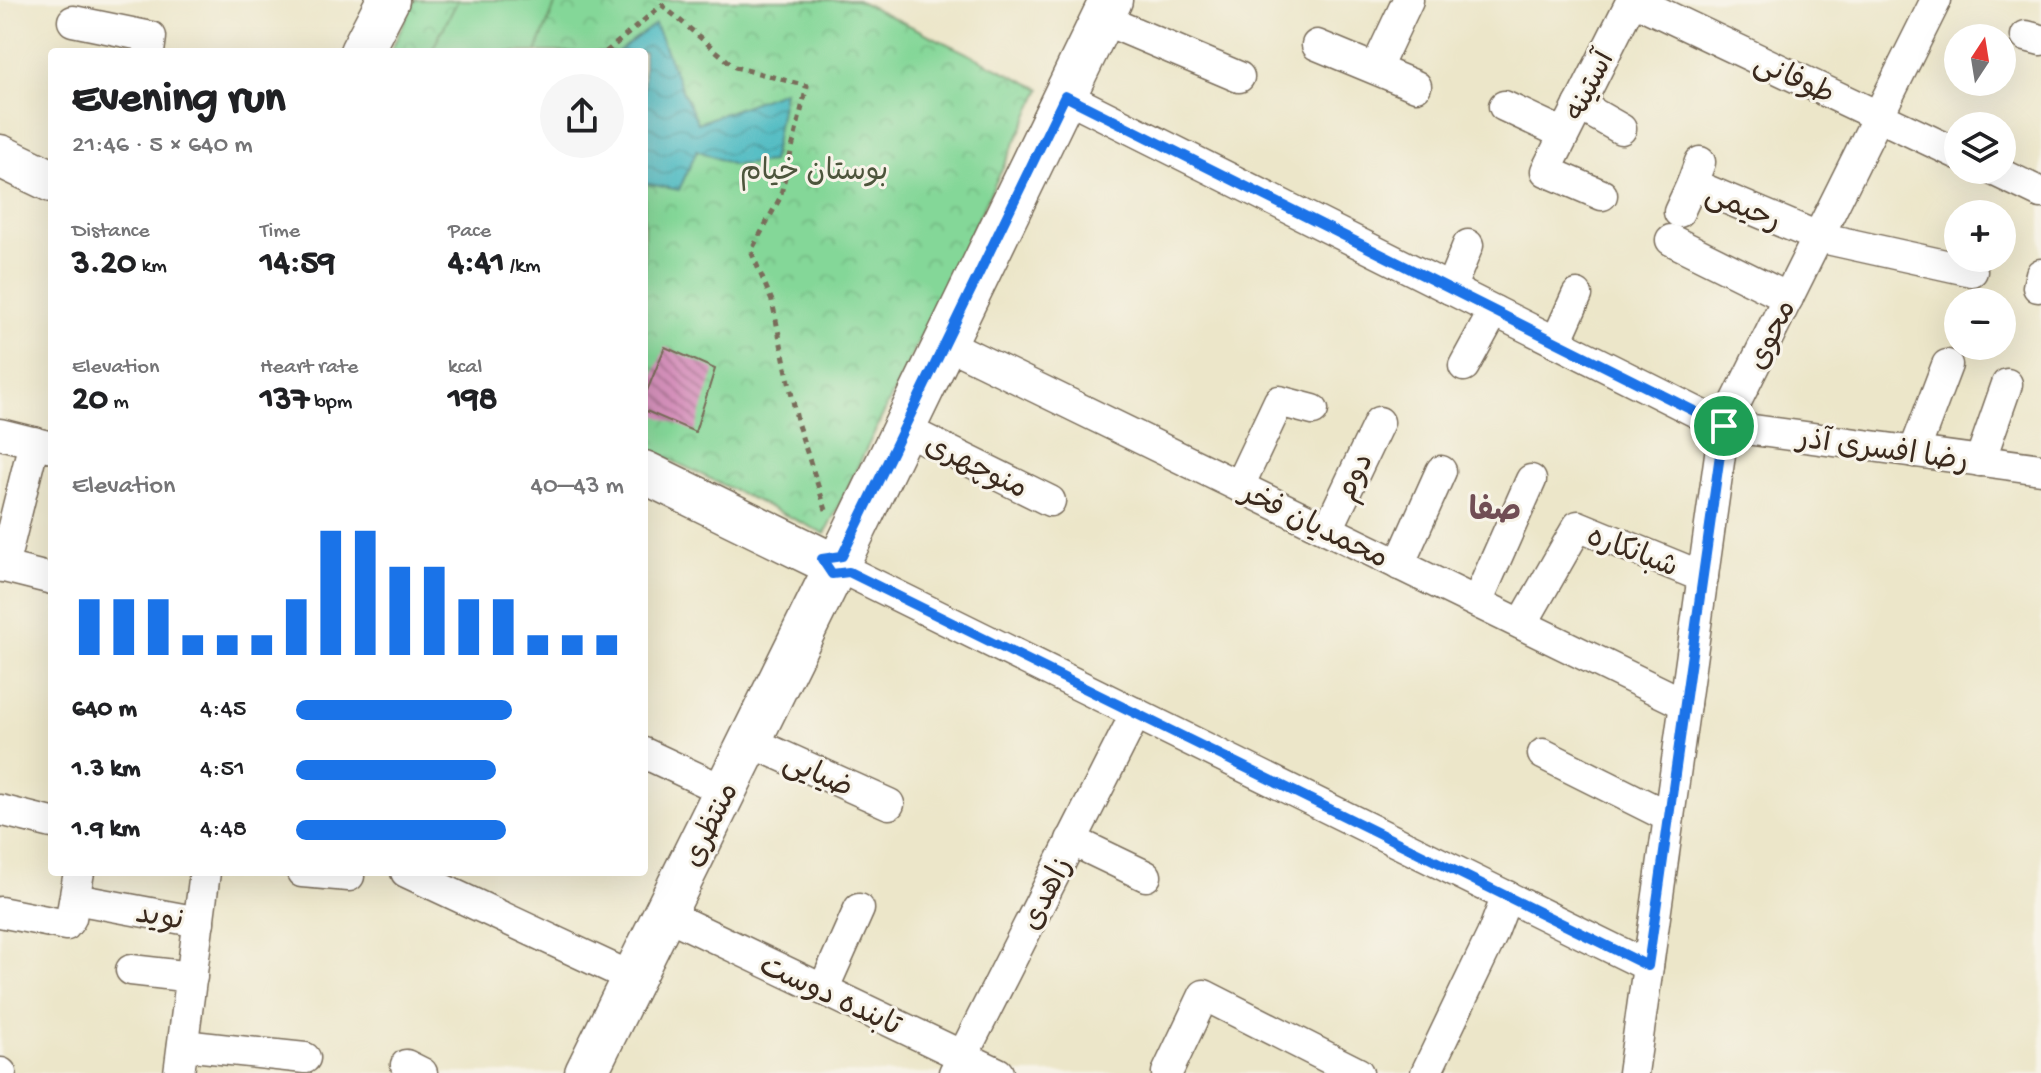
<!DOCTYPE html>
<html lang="en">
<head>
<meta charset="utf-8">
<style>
	body { margin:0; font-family:"Gochi Hand","Playpen Sans Arabic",sans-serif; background:#f6f6f6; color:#202124; height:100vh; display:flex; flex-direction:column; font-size:30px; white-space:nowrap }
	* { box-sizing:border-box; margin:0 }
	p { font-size:26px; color:#757577 }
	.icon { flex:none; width:44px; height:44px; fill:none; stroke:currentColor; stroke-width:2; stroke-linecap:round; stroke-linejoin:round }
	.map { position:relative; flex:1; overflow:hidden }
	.sheet { position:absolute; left:48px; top:48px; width:600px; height:828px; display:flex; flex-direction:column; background:#fff; border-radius:8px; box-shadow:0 8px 32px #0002 }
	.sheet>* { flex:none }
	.needle { width:52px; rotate:12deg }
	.fabs { position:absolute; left:1944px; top:24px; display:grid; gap:16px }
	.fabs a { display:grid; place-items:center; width:72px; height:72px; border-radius:50%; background:#fff; box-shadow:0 8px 32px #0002; font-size:40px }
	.pin { position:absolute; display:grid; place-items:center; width:68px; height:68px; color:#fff; margin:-34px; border:4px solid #fff; border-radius:50%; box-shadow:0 2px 8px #0007 }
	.round { display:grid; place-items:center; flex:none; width:84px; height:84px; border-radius:42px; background:#f6f6f6 }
	.summary { display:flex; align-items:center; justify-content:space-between; height:136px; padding:0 24px }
	h1 { font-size:44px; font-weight:800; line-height:60px }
	.metrics { display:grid; grid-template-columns:repeat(3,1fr); gap:12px; height:136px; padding:8px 24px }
	.metrics div { display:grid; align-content:center }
	.metrics b { font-size:34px; font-weight:800 }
	.metrics small { font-size:22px; font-weight:400 }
	.metrics p { font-size:22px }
	.chart { height:224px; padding:16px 24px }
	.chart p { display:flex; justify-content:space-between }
	.chart svg { width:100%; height:144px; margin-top:8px; stroke:#1a73e8; stroke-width:6 }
	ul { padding:0 24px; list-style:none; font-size:26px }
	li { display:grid; grid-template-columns:128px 96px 1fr; align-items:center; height:60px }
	li i { height:20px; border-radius:10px; background:#1a73e8 }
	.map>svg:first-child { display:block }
</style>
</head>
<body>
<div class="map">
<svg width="2041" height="1073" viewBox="0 0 2041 1073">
	<defs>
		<pattern id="park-crowns" width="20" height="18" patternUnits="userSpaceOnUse" patternTransform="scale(2)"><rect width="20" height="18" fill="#84d798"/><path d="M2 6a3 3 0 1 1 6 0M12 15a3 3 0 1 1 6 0" fill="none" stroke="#73b983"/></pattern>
		<pattern id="water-waves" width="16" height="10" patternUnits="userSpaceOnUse" patternTransform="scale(2)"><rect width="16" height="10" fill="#4ab9c1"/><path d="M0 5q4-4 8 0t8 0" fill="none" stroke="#3f979c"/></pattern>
		<pattern id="building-back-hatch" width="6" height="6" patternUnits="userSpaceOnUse" patternTransform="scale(2)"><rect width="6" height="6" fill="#d591bb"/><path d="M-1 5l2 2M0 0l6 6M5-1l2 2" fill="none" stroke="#ae7797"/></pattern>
	</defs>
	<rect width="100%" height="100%" fill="#f7f3e8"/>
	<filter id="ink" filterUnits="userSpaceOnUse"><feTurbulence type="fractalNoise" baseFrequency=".0125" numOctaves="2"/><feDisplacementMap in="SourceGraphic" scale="16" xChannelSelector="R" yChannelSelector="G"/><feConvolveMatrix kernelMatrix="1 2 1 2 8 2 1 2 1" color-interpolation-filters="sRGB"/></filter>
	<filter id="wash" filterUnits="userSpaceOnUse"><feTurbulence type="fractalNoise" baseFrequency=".006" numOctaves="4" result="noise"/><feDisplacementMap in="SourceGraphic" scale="32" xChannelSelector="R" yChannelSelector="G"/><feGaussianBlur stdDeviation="1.8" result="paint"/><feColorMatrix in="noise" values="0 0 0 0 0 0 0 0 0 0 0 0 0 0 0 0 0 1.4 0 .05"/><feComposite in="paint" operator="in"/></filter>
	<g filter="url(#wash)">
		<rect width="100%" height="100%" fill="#ece6c9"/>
		<polygon fill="url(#park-crowns)" stroke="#60805b" stroke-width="2" points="415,0 857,0 1041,89 825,534 644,447 644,52 390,52"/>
		<polygon fill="#84d798" stroke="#60805b" stroke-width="2" points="458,0 557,0 536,52 431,52"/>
		<polygon fill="url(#water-waves)" stroke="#427270" stroke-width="2" points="655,24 682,90 698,123 784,91 772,162 733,165 697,150 679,190 644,183 644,52 617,52"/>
		<g id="blocks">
			<polygon fill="url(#building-back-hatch)" points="665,347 715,369 695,432 644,410 644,398"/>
		</g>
	</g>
	<g filter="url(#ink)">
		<use href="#blocks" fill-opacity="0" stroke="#796c5a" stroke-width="2"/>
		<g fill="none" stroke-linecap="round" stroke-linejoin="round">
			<defs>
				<g id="street">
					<polyline points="1633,0 1958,154"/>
					<polyline points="1102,19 1239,77"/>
					<polyline points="73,21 151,37 149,52"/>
					<polyline points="2026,36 2041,40"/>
					<polyline points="1317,45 1416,86"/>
					<polyline points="1376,68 1408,0"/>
					<polyline points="1065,96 1724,426 2041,469"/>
					<polyline points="1579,105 1621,129"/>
					<polyline points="1504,106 1564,134"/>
					<polyline points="1700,162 1692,184 1818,237 1972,271"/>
					<polyline points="1993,170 2041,193"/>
					<polyline points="1602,195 1546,171 1632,0"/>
					<polyline points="1679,212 1692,184"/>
					<polyline points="1671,240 1788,298"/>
					<polyline points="2038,287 2041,274"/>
					<polyline points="1450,289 1468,245"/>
					<polyline points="1556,342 1577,295"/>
					<polyline points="945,343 1685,704"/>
					<polyline points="1464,366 1494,311"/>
					<polyline points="904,429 1050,501"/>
					<polyline points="0,434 52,447"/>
					<polyline points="1914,452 1947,365"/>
					<polyline points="1980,461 2007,384"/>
					<polyline points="1239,486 1279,401 1313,410"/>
					<polyline points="1328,529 1379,422"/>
					<polyline points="1399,565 1441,471"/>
					<polyline points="0,566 52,579"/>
					<polyline points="3,567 34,442"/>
					<polyline points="849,572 1648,966"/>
					<polyline points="1477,602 1531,480"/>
					<polyline points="1522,624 1578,526 1703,577"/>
					<polyline points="749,741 889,804"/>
					<polyline points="644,753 725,791"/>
					<polyline points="1543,754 1669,817"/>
					<polyline points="0,810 52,823"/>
					<polyline points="1071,840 1146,876"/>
					<polyline points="302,872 349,876"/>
					<polyline points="406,872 633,978"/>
					<polyline points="75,899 199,922"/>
					<polyline points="0,912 66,925 71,918 79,872"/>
					<polyline points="665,914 998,1073"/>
					<polyline points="131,970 192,977"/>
					<polyline points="823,990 859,909"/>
					<polyline points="183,1045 305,1058"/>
					<polyline points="406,1065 422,1073"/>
					<polyline points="0,1073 1,1073"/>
					<polyline points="179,1073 205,872"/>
					<polyline points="954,1073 1136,713"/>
					<polyline points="1167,1073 1204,995 1358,1073"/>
					<polyline points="1426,1073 1492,935 1507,896"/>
					<polyline points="1633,1073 1724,426 1936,0"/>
				</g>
				<g id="secondary">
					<polyline points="361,52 388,0"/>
					<polyline points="0,156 52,181"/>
					<polyline points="644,472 822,559"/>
					<polyline points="842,556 1111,0"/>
					<polyline points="586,1073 832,574"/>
				</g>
			</defs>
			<use href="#street" stroke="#796c5a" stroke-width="33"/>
			<use href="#secondary" stroke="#796c5a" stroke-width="45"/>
			<polyline stroke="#796c5a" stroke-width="5" stroke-dasharray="6 6" stroke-linecap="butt" points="606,52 662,5 735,67 807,86 780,198 751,251 772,301 798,425 826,510"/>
			<use href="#street" stroke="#fff" stroke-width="30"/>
			<use href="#secondary" stroke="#fff" stroke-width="42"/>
		</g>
	</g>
	<g fill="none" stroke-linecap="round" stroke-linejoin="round" filter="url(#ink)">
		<defs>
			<polygon id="route" points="1065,96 1724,426 1648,966 849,572 832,574 822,559 842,556"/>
		</defs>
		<use href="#route" stroke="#fff" stroke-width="16"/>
		<use href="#route" stroke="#1a73e8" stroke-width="10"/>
	</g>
	<g text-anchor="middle" stroke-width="6" stroke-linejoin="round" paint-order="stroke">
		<g font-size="30" fill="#3b2a1e" stroke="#f7f3e8">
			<text transform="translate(1795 77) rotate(25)" y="10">طوفانی</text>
			<text transform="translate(1588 85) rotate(-63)" y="10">آستینه</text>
			<text transform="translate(1744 206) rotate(23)" y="10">رحیمی</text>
			<text transform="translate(1770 334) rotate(-64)" y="10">محوی</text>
			<text transform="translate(1883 448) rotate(8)" y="10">رضا افسری آذر</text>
			<text transform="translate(977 465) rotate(26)" y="10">منوچهری</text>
			<text transform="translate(1353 476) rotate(-64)" y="10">دوم</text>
			<text transform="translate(1315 524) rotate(26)" y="10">محمدیان فخر</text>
			<text transform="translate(1633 550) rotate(21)" y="10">شبانکاره</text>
			<text transform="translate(819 773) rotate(24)" y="10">ضیایی</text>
			<text transform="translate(709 824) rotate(-64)" y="10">منتظری</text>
			<text transform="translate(1045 893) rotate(-63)" y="10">زاهدی</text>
			<text transform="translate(160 915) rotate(9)" y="10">نوید</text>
			<text transform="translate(831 994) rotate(25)" y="10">تابنده دوست</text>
		</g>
		<g font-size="30" fill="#4d553c" stroke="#f7f3e8">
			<text x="814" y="179">بوستان خیام</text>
		</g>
		<g font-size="32" font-weight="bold" fill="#714e55" stroke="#f7f3e8">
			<text x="1495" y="519">صفا</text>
		</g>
	</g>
</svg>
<div class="fabs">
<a><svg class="needle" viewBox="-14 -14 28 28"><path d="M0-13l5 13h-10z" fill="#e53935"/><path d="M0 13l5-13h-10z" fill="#757577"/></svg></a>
<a><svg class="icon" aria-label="layers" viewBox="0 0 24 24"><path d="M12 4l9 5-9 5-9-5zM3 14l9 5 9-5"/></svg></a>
<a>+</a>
<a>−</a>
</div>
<div class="pin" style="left:1724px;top:426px;background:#1e9e55"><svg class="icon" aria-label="arrive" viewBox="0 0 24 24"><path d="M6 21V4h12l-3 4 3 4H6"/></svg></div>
<section class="sheet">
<div class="summary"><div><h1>Evening run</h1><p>21:46 · 5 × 640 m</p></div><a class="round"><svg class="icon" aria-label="share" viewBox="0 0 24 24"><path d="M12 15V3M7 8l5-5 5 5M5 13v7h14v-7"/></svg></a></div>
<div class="metrics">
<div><p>Distance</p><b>3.20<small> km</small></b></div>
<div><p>Time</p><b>14:59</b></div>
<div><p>Pace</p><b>4:41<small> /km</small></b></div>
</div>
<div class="metrics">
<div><p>Elevation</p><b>20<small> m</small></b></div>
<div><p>Heart rate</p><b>137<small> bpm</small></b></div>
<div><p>kcal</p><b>198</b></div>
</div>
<div class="chart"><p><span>Elevation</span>40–43 m</p>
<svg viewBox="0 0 160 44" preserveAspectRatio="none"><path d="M5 44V27M15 44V27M25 44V27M35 44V38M45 44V38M55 44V38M65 44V27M75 44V6M85 44V6M95 44V17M105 44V17M115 44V27M125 44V27M135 44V38M145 44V38M155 44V38"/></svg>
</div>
<ul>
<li><b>640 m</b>4:45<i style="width:66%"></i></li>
<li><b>1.3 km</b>4:51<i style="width:61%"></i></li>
<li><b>1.9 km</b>4:48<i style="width:64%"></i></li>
</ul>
</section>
</div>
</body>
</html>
